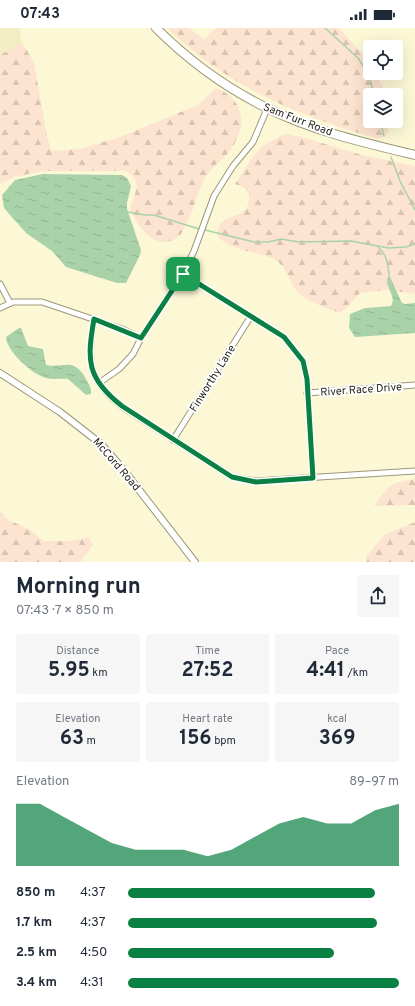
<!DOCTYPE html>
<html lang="en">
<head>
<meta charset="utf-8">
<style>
	body { margin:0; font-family:Overpass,sans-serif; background:#f6f6f7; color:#1f2937; height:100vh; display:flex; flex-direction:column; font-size:15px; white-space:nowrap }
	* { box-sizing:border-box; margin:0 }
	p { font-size:13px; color:#747a83 }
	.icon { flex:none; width:22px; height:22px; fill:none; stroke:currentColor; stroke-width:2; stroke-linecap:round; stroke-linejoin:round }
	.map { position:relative; height:534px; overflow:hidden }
	.details { display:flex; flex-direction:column; background:#fff; flex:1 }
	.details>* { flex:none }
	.buttons { position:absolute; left:363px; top:12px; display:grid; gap:8px }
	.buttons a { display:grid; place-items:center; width:40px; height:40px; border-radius:4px; background:#fff; box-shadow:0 4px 16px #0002; font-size:20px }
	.pin { position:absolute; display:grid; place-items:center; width:34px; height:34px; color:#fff; margin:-17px; border-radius:8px; box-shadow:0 2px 6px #0006 }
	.round { display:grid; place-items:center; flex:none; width:42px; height:42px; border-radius:4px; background:#f6f6f7 }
	.summary { display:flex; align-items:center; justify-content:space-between; height:68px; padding:0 16px }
	h1 { font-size:22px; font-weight:700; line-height:30px }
	.metrics { display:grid; grid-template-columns:repeat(3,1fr); gap:6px; height:68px; padding:4px 16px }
	.metrics div { display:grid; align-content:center; border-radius:4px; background:#f6f6f7; text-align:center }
	.metrics b { font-size:20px; font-weight:700 }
	.metrics small { font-size:11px; font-weight:400 }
	.metrics p { font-size:11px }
	.chart { height:112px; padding:8px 16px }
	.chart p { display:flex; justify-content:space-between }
	.chart svg { width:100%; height:72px; margin-top:4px; fill:#0b8043; opacity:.7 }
	ul { padding:0 16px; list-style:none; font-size:13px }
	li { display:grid; grid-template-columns:64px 48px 1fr; align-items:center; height:30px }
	li i { height:10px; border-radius:5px; background:#0b8043 }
	.status { display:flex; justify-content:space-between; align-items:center; height:28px; padding:0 20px; background:#fff; direction:ltr }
	.status svg { height:11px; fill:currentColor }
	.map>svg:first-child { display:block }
</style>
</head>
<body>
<div class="status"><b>07:43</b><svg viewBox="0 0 49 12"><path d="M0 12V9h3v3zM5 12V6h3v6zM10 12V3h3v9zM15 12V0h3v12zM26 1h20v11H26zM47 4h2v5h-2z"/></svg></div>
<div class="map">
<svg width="415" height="534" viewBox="0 0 415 534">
	<defs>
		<pattern id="forest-firs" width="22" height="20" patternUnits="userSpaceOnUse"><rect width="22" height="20" fill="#fde4d0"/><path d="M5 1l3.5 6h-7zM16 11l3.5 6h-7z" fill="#d9c4b2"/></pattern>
		<pattern id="water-ripples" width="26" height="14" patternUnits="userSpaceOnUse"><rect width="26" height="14" fill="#aad2a9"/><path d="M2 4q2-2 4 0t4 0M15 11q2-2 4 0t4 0" fill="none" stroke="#92b491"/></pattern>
	</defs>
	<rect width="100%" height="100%" fill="#fcf8d6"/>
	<polygon fill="#f2edc3" points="0,0 19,0 22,15 0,27"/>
	<g fill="url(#forest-firs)">
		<path d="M167 0H189L204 11 216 0H339L366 30 370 36V45H376L386 67H370V93H388V105L378 111C296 87 230 60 167 0Z"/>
		<path d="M22 15 34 34 45 98 51 123 79 121 120 109 198 77 216 60C244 71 248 96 232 120 225 130 214 137 207 147 200 157 197 170 193 181 189 190 185 198 181 206 160 228 137 200 130 180 135 165 144 151 125 143H42L14 149 0 156V27Z"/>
		<path d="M284 106 302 109 362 127 415 138V266L386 262 360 265 343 283 339 285C326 279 311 276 300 266 289 256 287 236 272 230 254 223 232 223 218 209 218 204 218 197 222 194 234 184 251 191 249 164L243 159 235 156 250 133 261 119Z"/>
		<path d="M415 451V477L374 478C390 457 389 455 415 451Z"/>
		<polygon points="0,483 8,492 27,500 44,513 70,513 89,509 93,517 80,534 0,534"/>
		<polygon points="415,494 415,534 366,534 366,529 385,506"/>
	</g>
	<g fill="url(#water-ripples)">
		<polygon points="43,146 122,147 127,150 131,158 127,175 127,181 141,222 140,227 126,255 117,255 66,239 52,223 26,205 4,180 2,167 15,152"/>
		<path d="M389 247 402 275 405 276 415 275V305L355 309 349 300 350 286 365 280 391 278C398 268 382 257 389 247Z"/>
		<path d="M19 300H21L28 318 43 321 46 337C64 341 73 328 86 351 88 355 92 360 91 366L86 367 68 351C61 350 53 352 46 350 32 346 7 324 6 309Z"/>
	</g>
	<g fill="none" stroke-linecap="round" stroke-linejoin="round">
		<g stroke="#aad2a9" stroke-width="1.5">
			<polyline points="325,0 358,30 369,47 374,67"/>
			<polyline points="380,93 384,108"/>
			<polyline points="391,129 400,153 415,182"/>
			<polyline points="128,184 145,187 154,187 199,201"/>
			<polyline points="205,202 254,214 268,214 281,211 299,214 351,213 389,220 406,219 415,216"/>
			<path d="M378 219C387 226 388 237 389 247"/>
		</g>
		<defs>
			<g id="minor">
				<polyline points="183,246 284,309 303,333 307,351 313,449"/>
				<polyline points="0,256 10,275"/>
				<polyline points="0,280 13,274 42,274 122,301 141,310"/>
				<path d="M94 291C88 332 86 350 121 378L232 449 256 453 415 443"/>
				<polyline points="99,355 119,341 133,326 141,310 185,242 194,223 214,168 233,138 253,114 267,81"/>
				<polyline points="307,365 415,357"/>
				<polyline points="173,412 251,288"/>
			</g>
			<polyline id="tertiary" points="0,345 60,384 101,416 122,440 195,534"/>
			<path id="primary" d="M156 0C188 32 226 60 267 80 313 103 365 115 415 127"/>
		</defs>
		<use href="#minor" stroke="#9c9878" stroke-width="7"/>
		<use href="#tertiary" stroke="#9c9878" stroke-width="8"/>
		<use href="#primary" stroke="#9c9878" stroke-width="10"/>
		<use href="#minor" stroke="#fff" stroke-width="5"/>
		<use href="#tertiary" stroke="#fff" stroke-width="6"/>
		<use href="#primary" stroke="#fff" stroke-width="8"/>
	</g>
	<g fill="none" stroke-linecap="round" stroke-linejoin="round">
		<defs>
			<path id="route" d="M183 246 284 309 303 333 307 351 313 450 256 454 232 449 122 378C86 350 87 332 94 291L141 310Z"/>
		</defs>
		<use href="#route" stroke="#fff" stroke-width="8"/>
		<use href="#route" stroke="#0b8043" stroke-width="5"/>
	</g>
	<g text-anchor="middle" stroke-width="4" stroke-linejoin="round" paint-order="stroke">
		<g font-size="11" fill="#2a281c" stroke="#fff">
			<text transform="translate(298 91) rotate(21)" y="4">Sam Furr Road</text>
			<text transform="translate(212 350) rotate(-58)" y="4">Finworthy Lane</text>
			<text transform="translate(361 361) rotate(-4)" y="4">River Race Drive</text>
			<text transform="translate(117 436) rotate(49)" y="4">McCord Road</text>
		</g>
	</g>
</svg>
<div class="buttons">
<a><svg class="icon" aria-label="locate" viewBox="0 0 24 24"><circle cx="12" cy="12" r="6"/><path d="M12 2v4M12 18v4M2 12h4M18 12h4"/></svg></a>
<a><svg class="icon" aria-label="layers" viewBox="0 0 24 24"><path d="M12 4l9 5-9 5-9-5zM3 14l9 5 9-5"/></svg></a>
</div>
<div class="pin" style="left:183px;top:246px;background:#1e9e55"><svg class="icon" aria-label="arrive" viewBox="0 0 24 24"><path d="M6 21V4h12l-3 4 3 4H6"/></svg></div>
</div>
<section class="details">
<div class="summary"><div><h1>Morning run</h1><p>07:43 · 7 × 850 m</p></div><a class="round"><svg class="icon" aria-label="share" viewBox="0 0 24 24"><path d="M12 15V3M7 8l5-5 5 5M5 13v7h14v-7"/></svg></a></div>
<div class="metrics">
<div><p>Distance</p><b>5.95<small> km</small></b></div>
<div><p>Time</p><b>27:52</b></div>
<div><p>Pace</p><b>4:41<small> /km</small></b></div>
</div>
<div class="metrics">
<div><p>Elevation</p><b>63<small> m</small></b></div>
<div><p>Heart rate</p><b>156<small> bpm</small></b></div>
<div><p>kcal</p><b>369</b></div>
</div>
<div class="chart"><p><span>Elevation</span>89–97 m</p>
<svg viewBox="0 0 160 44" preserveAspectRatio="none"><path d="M0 44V6L10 6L20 14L30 22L40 30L50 34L60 34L70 34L80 38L90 34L100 26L110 18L120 14L130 18L140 18L150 10L160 6V44z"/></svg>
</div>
<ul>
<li><b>850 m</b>4:37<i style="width:91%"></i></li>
<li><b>1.7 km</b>4:37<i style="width:92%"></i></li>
<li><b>2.5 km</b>4:50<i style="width:76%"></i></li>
<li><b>3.4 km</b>4:31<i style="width:100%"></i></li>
</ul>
</section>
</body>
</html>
